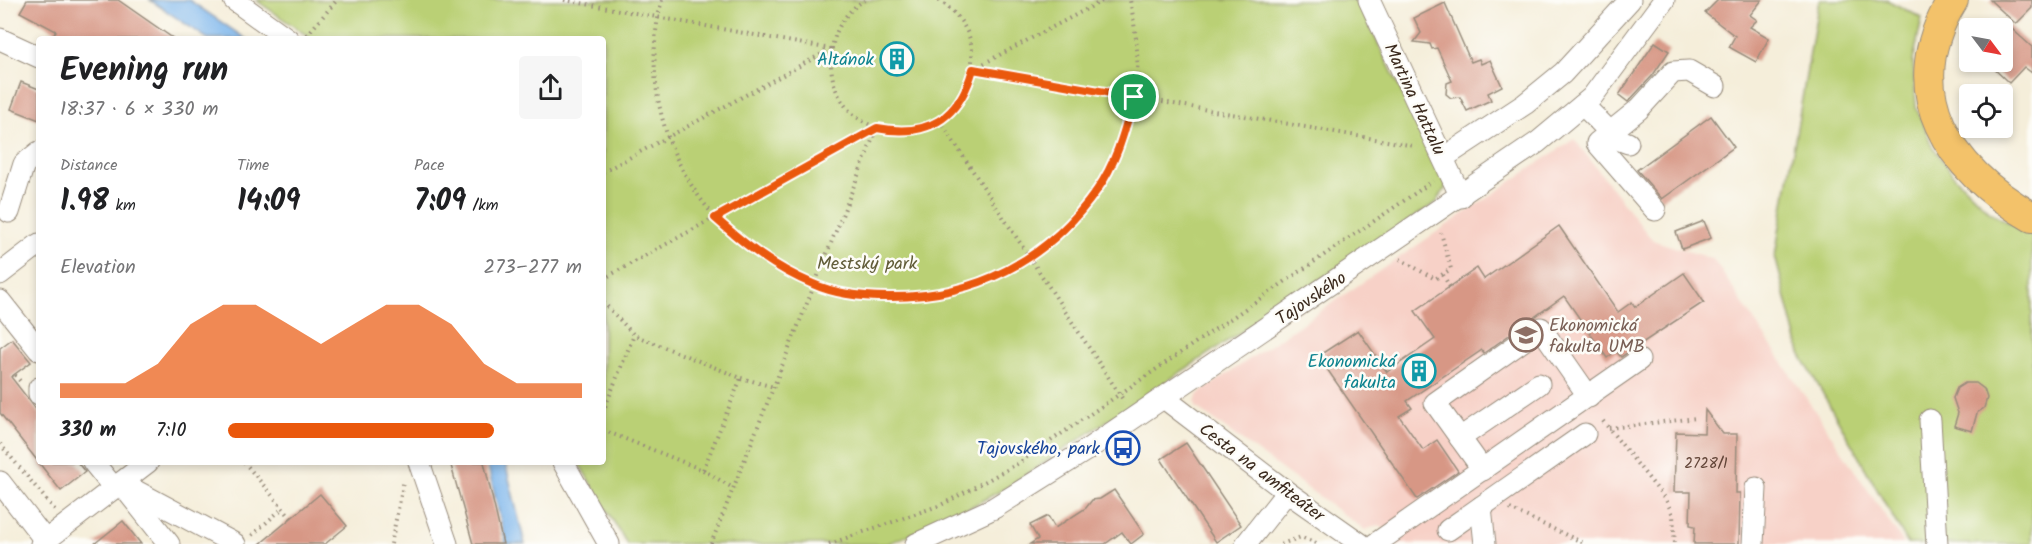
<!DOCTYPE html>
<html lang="en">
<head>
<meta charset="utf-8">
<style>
	body { margin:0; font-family:Kalam,sans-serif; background:#f6f6f6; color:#202124; height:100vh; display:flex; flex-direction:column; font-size:22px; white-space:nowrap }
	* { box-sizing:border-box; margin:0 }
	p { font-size:20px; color:#757577 }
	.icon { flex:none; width:33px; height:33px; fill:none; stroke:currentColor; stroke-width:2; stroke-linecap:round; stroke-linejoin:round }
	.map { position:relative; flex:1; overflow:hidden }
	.sheet { position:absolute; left:36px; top:36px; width:570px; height:429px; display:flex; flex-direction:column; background:#fff; border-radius:6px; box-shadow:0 3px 9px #0003 }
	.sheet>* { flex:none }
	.needle { width:39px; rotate:122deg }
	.buttons { position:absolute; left:1959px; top:18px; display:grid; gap:12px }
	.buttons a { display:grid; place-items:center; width:54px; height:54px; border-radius:6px; background:#fff; box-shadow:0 3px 9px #0003; font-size:30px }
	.pin { position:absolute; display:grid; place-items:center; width:51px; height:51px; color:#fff; margin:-26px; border:3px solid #fff; border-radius:50%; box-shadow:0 2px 6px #0007 }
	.round { display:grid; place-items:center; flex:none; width:63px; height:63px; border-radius:6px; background:#f6f6f6 }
	.summary { display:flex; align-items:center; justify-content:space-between; height:102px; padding:0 24px }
	h1 { font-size:33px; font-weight:600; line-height:45px }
	.metrics { display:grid; grid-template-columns:repeat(3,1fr); gap:9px; height:102px; padding:6px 24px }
	.metrics div { display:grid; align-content:center }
	.metrics b { font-size:30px; font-weight:600 }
	.metrics small { font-size:16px; font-weight:400 }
	.metrics p { font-size:16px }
	.chart { height:168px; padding:12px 24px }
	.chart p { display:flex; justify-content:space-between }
	.chart svg { width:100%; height:108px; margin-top:6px; fill:#ea580c; opacity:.7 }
	ul { padding:0 24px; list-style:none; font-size:20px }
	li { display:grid; grid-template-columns:96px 72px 1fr; align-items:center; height:45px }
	li i { height:15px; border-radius:8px; background:#ea580c }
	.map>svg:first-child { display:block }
</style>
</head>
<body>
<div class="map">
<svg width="2032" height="544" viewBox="0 0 2032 544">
	<rect width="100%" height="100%" fill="#fdfcf7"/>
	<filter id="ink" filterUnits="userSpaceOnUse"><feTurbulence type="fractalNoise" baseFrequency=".0167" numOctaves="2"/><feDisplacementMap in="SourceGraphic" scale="12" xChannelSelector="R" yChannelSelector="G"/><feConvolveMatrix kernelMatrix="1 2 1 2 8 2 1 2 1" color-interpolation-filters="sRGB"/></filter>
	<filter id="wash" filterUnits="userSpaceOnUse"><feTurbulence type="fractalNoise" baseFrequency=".008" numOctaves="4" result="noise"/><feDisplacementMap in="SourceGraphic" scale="24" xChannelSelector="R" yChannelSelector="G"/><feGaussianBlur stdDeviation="1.35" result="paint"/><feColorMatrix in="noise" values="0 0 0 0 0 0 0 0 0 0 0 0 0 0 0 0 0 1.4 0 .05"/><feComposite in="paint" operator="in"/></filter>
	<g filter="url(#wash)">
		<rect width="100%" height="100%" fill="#f5eeda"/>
		<polygon fill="#f7d1c7" points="1574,139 1652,240 1713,259 1904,544 1391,544 1398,538 1379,525 1365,530 1196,407 1195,401 1198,394"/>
		<g fill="#bad075" stroke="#7a7d4a" stroke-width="1.5">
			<polygon points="256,0 1357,0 1447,185 1437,202 1006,488 950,518 887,544 627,544 578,462 603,462 603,39 312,39"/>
			<polygon points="1819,0 1887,0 1922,18 1913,61 1916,106 1932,146 1954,176 1990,212 2032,236 2032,544 1908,544 1800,353 1775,256"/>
		</g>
		<g fill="#7bb5ec" stroke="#5b7085" stroke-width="1.5">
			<polygon points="150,0 189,0 246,39 208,39"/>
			<polygon points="487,462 505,462 525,544 506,544"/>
		</g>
		<g id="blocks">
			<g fill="#d79785">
				<polygon points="27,0 118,0 174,39 50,39 56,31 20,12"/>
				<polygon points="1718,0 1762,0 1750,15 1757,20 1750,27 1769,38 1756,62 1729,47 1735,36 1705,13"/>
				<polygon points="1990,0 2032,0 2032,8 2016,24"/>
				<polygon points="1445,3 1471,62 1479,59 1481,64 1490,60 1502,86 1488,93 1491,100 1467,111 1460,97 1451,98 1446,94 1447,83 1452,81 1437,48 1432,49 1430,44 1414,42 1421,33 1414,18"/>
				<polygon points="2002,20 2032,47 2032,73 2024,67 2009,83 1987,62 2002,62"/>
				<polygon points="1655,42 1669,51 1653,75 1628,102 1619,95"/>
				<circle cx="897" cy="60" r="13"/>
				<polygon points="21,82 39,89 39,120 11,109"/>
				<polygon points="1711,116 1734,147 1662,199 1637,170"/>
				<polygon points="1704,221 1711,238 1682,249 1676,232"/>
				<polygon points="1559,226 1618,312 1632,302 1635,307 1684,273 1704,302 1621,357 1616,351 1607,358 1564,296 1484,353 1482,350 1407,401 1412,408 1399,416 1423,450 1437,440 1458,471 1417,499 1318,356 1358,330 1387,372 1435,339 1415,311 1477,268 1484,279"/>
				<polygon points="12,339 31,362 11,377 39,413 39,462 77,462 85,472 61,491 0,413 0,348"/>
				<polygon points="1965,383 1976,383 1984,389 1987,398 1984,408 1977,413 1972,431 1954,426 1958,413 1953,398 1957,388"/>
				<polygon points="1705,410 1723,434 1737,434 1736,493 1740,493 1739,544 1694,544 1695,526 1690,525 1691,492 1674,492 1676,432 1704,433"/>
				<polygon points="1186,443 1241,525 1216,542 1161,459"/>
				<polygon points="450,462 484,462 503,544 473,544"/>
				<polygon points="1114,490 1144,534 1131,544 1122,532 1105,544 1030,544 1038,539 1030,525 1048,516 1055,528 1086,508 1092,500 1100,499"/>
				<polygon points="320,494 347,526 325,544 260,544"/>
				<polygon points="123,521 141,544 94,544"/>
			</g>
		</g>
	</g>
	<g filter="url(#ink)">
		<use href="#blocks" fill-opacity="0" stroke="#988c7c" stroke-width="1.5"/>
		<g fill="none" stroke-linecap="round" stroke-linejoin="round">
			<defs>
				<g id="minor">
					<polyline points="234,0 288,39"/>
					<polyline points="1369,0 1461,197"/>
					<polyline points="0,39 39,57"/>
					<polyline points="1583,105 1617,139 1628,143"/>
					<polyline points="1443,158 1525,104 1563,73 1630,0"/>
					<polyline points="1655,210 1597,143 1639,109 1673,72 1689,71 1715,86"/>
					<polyline points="9,212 24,164 39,152"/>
					<polyline points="0,274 39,244"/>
					<polyline points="0,301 39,350"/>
					<polyline points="39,388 39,394"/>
					<polyline points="1164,398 1287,492 1361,544"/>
					<polyline points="1930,420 1937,544"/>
					<polyline points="1460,438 1539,384"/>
					<polyline points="93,462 114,488"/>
					<polyline points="419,462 447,544"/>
					<polyline points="563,462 609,544"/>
					<polyline points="1483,470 1435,403 1541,328 1589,397"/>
					<polyline points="0,482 48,544"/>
					<polyline points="121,483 235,544"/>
					<polyline points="127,491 169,544"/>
					<polyline points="1481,507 1485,544"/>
					<polyline points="1448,530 1585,434"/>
					<polyline points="41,544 148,462"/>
					<polyline points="916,544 994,508 1088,449 1538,142 1592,97 1664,0"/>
					<polyline points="1246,544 1287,492"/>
					<polyline points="1375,544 1639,360"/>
					<polyline points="1753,544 1756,488"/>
				</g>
				<path id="highway" d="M1953 0C1896 91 1949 170 2032 217"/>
			</defs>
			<use href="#minor" stroke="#988c7c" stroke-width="23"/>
			<use href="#highway" stroke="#988c7c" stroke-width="32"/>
			<g stroke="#988c7c" stroke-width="4" stroke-dasharray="1.5 4.5" stroke-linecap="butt">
				<polyline points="564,0 831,49"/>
				<path d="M662 0C648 52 654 110 677 159 780 372 1087 330 1134 99 1141 66 1136 32 1130 0"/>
				<path d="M865 0C843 12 831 36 831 61 831 157 977 155 972 51 971 30 955 10 938 0"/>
				<polyline points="307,35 337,0"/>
				<polyline points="973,69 1415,146"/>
				<polyline points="973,69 1104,0"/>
				<polyline points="940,121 1124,401"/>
				<polyline points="603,172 831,49"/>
				<polyline points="1400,259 1435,279 1451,269 1441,233"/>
				<polyline points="1443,275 1450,287"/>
				<polyline points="603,279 877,128"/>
				<polyline points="603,302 634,335 741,378 703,470 603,430"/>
				<polyline points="15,375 20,381"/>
				<polyline points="741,378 774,387"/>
				<polyline points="603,412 634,335"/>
				<polyline points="1603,421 1666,500 1673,515 1675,544"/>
				<polyline points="1609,428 1697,418"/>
				<polyline points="0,444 55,510"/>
				<polyline points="244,462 291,518"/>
				<polyline points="703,470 733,488"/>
				<polyline points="1510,509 1586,544"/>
				<polyline points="252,535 283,508"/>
				<polyline points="391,544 404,480"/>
				<polyline points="711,544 877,128"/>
				<polyline points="829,544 941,505 1014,466 1433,181"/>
				<polyline points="1281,544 1301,537 1319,544"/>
			</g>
			<use href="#minor" stroke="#fff" stroke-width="21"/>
			<use href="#highway" stroke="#f3c26a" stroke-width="30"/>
		</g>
	</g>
	<g fill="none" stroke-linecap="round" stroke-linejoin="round" filter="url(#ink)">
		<defs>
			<path id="route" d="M973 69 1134 97C1125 129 1117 162 1097 190 1047 261 975 298 888 297 864 297 835 294 813 284 773 267 747 246 715 218L877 128C928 138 959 119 973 69Z"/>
		</defs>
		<use href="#route" stroke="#fff" stroke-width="12"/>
		<use href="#route" stroke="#ea580c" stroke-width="8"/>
	</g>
	<defs>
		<symbol id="building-ring" viewBox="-11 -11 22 22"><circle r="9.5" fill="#fdfcf7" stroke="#0f9aa8" stroke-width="1.5"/><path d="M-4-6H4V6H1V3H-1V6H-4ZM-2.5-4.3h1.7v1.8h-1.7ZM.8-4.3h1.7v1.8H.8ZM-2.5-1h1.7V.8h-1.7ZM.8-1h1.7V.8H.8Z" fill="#0f9aa8"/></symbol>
		<symbol id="university-ring" viewBox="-11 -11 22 22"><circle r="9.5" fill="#fdfcf7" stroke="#8d6e63" stroke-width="1.5"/><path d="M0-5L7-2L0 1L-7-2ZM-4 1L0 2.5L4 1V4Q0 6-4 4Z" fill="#8d6e63"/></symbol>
		<symbol id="bus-ring" viewBox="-11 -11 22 22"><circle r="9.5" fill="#fdfcf7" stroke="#1a4fb4" stroke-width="1.5"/><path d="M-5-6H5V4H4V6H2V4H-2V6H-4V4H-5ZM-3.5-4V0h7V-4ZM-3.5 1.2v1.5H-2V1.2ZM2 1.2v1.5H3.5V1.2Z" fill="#1a4fb4"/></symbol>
	</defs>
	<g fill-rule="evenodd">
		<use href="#building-ring" x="878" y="40" width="38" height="38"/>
		<use href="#university-ring" x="1507" y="316" width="38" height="38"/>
		<use href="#building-ring" x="1400" y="352" width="38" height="38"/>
		<use href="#bus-ring" x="1104" y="429" width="38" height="38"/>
	</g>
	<g text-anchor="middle" stroke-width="5" stroke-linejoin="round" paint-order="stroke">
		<g font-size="15" fill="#624538">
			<text x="1706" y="468">2728/1</text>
		</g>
		<g font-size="18" fill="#0d838f" stroke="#fdfcf7" text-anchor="end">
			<text x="874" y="65">Altánok</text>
			<text x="1396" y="367">Ekonomická<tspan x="1396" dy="21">fakulta</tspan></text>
		</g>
		<g font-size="18" fill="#3b2a1e" stroke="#fdfcf7">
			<text transform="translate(1415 99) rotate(65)" y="6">Martina Hattalu</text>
			<text transform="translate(1311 298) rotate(-34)" y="6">Tajovského</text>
			<text transform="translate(1262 472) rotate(37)" y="6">Cesta na amfiteáter</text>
		</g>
		<g font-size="18" fill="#615c38" stroke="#fdfcf7">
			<text x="867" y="269">Mestský park</text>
		</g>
		<g font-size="18" fill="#785e54" stroke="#fdfcf7" text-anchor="start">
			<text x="1549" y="331">Ekonomická<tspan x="1549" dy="21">fakulta UMB</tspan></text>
		</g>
		<g font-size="18" fill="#164399" stroke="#fdfcf7" text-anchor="end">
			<text x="1100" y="454">Tajovského, park</text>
		</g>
	</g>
</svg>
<div class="buttons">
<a><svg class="needle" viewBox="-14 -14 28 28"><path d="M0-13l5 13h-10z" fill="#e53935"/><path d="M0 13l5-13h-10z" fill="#757577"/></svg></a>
<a><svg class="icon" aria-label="locate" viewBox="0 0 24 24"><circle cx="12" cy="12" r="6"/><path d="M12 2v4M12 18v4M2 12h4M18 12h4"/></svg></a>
</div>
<div class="pin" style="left:1134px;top:97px;background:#1e9e55"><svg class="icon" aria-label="arrive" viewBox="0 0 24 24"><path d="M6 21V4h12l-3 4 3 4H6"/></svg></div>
<section class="sheet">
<div class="summary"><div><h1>Evening run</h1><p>18:37 · 6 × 330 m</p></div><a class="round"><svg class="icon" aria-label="share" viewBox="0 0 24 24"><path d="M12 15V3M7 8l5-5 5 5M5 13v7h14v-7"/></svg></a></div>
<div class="metrics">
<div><p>Distance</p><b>1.98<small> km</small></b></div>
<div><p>Time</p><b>14:09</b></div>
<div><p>Pace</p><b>7:09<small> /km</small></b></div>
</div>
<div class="chart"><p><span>Elevation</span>273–277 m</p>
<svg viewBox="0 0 160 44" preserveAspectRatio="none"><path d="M0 44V38L10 38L20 38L30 30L40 14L50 6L60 6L70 14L80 22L90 14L100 6L110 6L120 14L130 30L140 38L150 38L160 38V44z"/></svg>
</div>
<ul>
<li><b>330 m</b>7:10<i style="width:75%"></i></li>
</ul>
</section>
</div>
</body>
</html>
